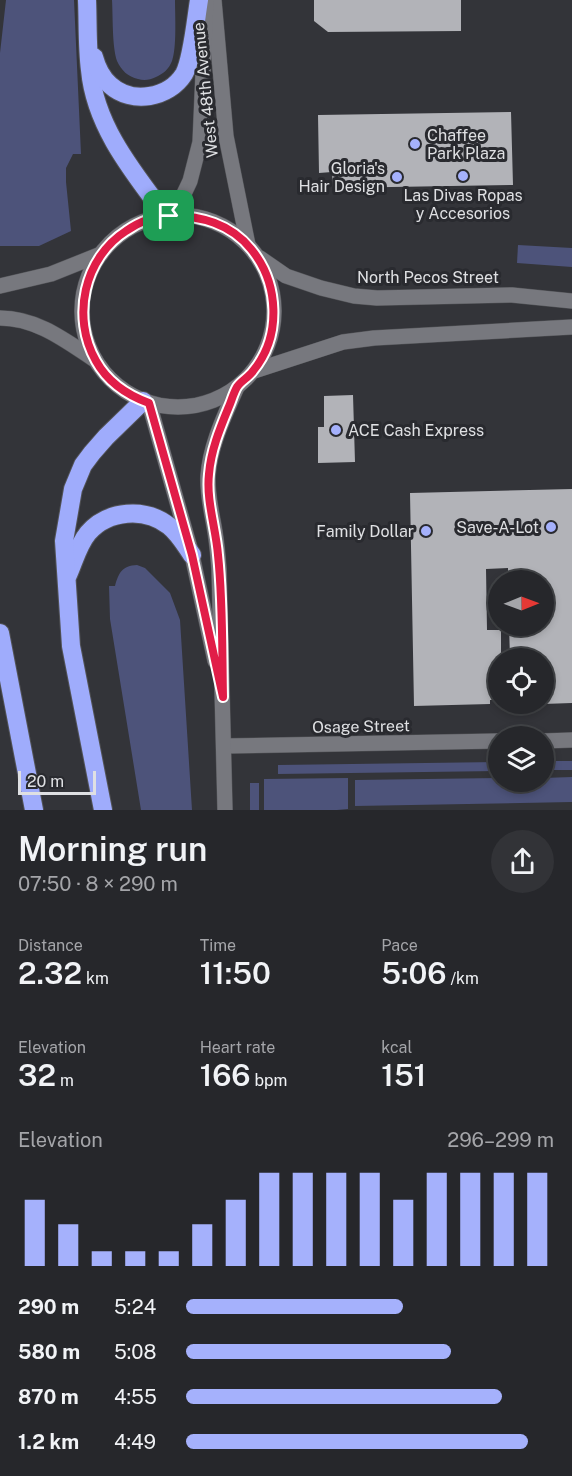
<!DOCTYPE html>
<html lang="en">
<head>
<meta charset="utf-8">
<style>
	body { margin:0; font-family:"Public Sans",sans-serif; background:#323337; color:#f1f3f6; height:100vh; display:flex; flex-direction:column; font-size:22px; white-space:nowrap }
	* { box-sizing:border-box; margin:0 }
	p { font-size:20px; color:#a4a5a9 }
	.icon { flex:none; width:33px; height:33px; fill:none; stroke:currentColor; stroke-width:2; stroke-linecap:round; stroke-linejoin:round }
	.map { position:relative; height:810px; overflow:hidden }
	.drawer { display:flex; flex-direction:column; background:#26272b; flex:1 }
	.drawer>* { flex:none }
	.needle { width:39px; rotate:89deg }
	.tools { position:absolute; left:488px; top:570px; display:grid; gap:12px }
	.tools a { display:grid; place-items:center; width:66px; height:66px; border-radius:50%; background:#26272b; box-shadow:0 3px 9px #0003,0 0 0 2px #424447; font-size:30px }
	.scale { position:absolute; left:18px; bottom:15px; width:78px; box-sizing:border-box; padding-left:6px; border:3px solid #dfe0e3; border-top:0; font-size:16px; line-height:21px; white-space:nowrap; color:#dfe0e3; -webkit-text-stroke:4px #292a2f; paint-order:stroke }
	.pin { position:absolute; display:grid; place-items:center; width:51px; height:51px; color:#fff; margin:-26px; border-radius:12px; box-shadow:0 3px 9px #0006 }
	.round { display:grid; place-items:center; flex:none; width:63px; height:63px; border-radius:32px; background:#323337 }
	.headline { display:flex; align-items:center; justify-content:space-between; height:102px; padding:0 18px }
	h1 { font-size:33px; font-weight:600; line-height:45px }
	.figures { display:grid; grid-template-columns:repeat(3,1fr); gap:9px; height:102px; padding:6px 18px }
	.figures div { display:grid; align-content:center }
	.figures b { font-size:30px; font-weight:600 }
	.figures small { font-size:16px; font-weight:400 }
	.figures p { font-size:16px }
	.chart { height:168px; padding:12px 18px }
	.chart p { display:flex; justify-content:space-between }
	.chart svg { width:100%; height:108px; margin-top:6px; stroke:#a5b1fc; stroke-width:6 }
	ul { padding:0 18px; list-style:none; font-size:20px }
	li { display:grid; grid-template-columns:96px 72px 1fr; align-items:center; height:45px }
	li i { height:15px; border-radius:8px; background:#a5b1fc }
	.map>svg:first-child { display:block }
</style>
</head>
<body>
<div class="map">
<svg width="572" height="810" viewBox="0 0 572 810">
	<rect width="100%" height="100%" fill="#333439"/>
	<g fill="#4d537a">
		<polygon points="6,0 74,0 81,154 73,154 66,168 66,182 71,231 39,246 0,246 0,53"/>
		<path d="M112 0H175C175 15 177 48 172 61 169 69 163 74 156 77 150 80 144 81 138 79 128 77 121 70 117 61 112 46 113 17 112 0Z"/>
		<polygon points="518,245 572,248 572,267 517,263"/>
		<path d="M137 565 145 568 170 593 180 620 192 810H141L110 619 109 586H115C119 572 122 566 137 565Z"/>
		<rect x="543" y="761" width="29" height="9"/>
		<polygon points="498,762 498,771 278,774 278,765"/>
		<polygon points="572,777 572,802 355,806 355,780 498,778 498,782 543,782 543,778"/>
		<polygon points="348,778 348,809 337,810 264,810 264,779"/>
		<rect x="250" y="783" width="9" height="27"/>
	</g>
	<g fill="#b2b3b8">
		<polygon points="314,0 461,0 461,31 328,32 314,21"/>
		<polygon points="511,112 513,185 333,188 332,172 319,173 318,115"/>
		<polygon points="353,395 355,462 318,463 318,427 324,427 324,396"/>
		<polygon points="572,489 572,703 543,704 543,658 510,658 509,626 543,626 543,580 508,580 508,568 486,569 487,630 501,630 501,658 498,658 498,700 490,700 490,704 414,706 410,493"/>
	</g>
	<g fill="none" stroke-linecap="round" stroke-linejoin="round">
		<defs>
			<g id="street">
				<polyline points="543,741 572,740"/>
				<polyline points="224,746 498,741"/>
			</g>
			<g id="secondary">
				<polyline points="214,0 226,136 248,245"/>
				<circle cx="178" cy="311" r="96"/>
				<polyline points="169,216 181,200 190,181 200,142 206,3"/>
				<polyline points="260,258 286,276 321,288 354,296 377,298 512,295 572,301"/>
				<polyline points="0,286 51,274 101,254"/>
				<path d="M0 318C37 318 66 341 95 360"/>
				<polyline points="254,371 343,342 374,338 572,327"/>
				<polyline points="149,403 192,555 215,661"/>
				<path d="M225 810 219 569C218 556 217 544 215 532 212 513 207 495 208 476 210 445 225 415 237 387"/>
			</g>
			<g id="highway">
				<path d="M87 0C88 23 87 47 90 70 95 126 133 172 166 216"/>
				<path d="M94 57C97 68 101 77 110 85 132 105 169 98 184 74 192 60 196 18 199 0"/>
				<path d="M68 575C74 562 78 545 88 533 108 510 145 507 169 526 179 534 185 545 192 555"/>
				<polyline points="0,633 34,810"/>
				<polyline points="103,810 71,646 64,541 73,489 83,465 92,453 106,437 143,401"/>
			</g>
		</defs>
		<use href="#street" stroke="#525357" stroke-width="16"/>
		<use href="#secondary" stroke="#525357" stroke-width="16"/>
		<use href="#highway" stroke="#525357" stroke-width="20"/>
		<use href="#street" stroke="#77787e" stroke-width="15"/>
		<use href="#secondary" stroke="#77787e" stroke-width="15"/>
		<use href="#highway" stroke="#9facfc" stroke-width="18"/>
	</g>
	<g fill="none" stroke-linecap="round" stroke-linejoin="round">
		<defs>
			<path id="route" d="M169 216C200 215 231 224 251 249 279 283 282 336 253 371 249 377 241 381 237 387 234 392 232 399 230 404 221 426 211 449 209 474 206 501 216 528 218 555 223 602 222 650 223 697L192 555 149 403C127 395 107 381 96 361 71 317 84 258 126 231 139 222 154 216 169 216Z"/>
		</defs>
		<use href="#route" stroke="#fff" stroke-width="12"/>
		<use href="#route" stroke="#e11d48" stroke-width="8"/>
	</g>
	<g fill="#a5b1fc" stroke="#292a2f" stroke-width="2">
		<circle cx="415" cy="144" r="6"/>
		<circle cx="463" cy="176" r="6"/>
		<circle cx="397" cy="177" r="6"/>
		<circle cx="336" cy="430" r="6"/>
		<circle cx="551" cy="527" r="6"/>
		<circle cx="426" cy="531" r="6"/>
	</g>
	<g text-anchor="middle" stroke-width="6" stroke-linejoin="round" paint-order="stroke">
		<g font-size="16" fill="#dfe0e3" stroke="#292a2f">
			<text transform="translate(205 90) rotate(-96)" y="6">West 48th Avenue</text>
			<text x="428" y="283">North Pecos Street</text>
			<text transform="translate(361 726) rotate(-1)" y="6">Osage Street</text>
		</g>
		<g font-size="16" fill="#dfe0e3" stroke="#292a2f" text-anchor="end">
			<text x="427" y="141" text-anchor="start">Chaffee<tspan x="427" dy="18">Park Plaza</tspan></text>
			<text x="385" y="174">Gloria's<tspan x="385" dy="18">Hair Design</tspan></text>
			<text x="463" y="201" text-anchor="middle">Las Divas Ropas<tspan x="463" dy="18">y Accesorios</tspan></text>
			<text x="348" y="436" text-anchor="start">ACE Cash Express</text>
			<text x="539" y="533">Save-A-Lot</text>
			<text x="414" y="537">Family Dollar</text>
		</g>
	</g>
</svg>
<div class="tools">
<a><svg class="needle" viewBox="-14 -14 28 28"><path d="M0-13l5 13h-10z" fill="#e53935"/><path d="M0 13l5-13h-10z" fill="#a4a5a9"/></svg></a>
<a><svg class="icon" aria-label="locate" viewBox="0 0 24 24"><circle cx="12" cy="12" r="6"/><path d="M12 2v4M12 18v4M2 12h4M18 12h4"/></svg></a>
<a><svg class="icon" aria-label="layers" viewBox="0 0 24 24"><path d="M12 4l9 5-9 5-9-5zM3 14l9 5 9-5"/></svg></a>
</div>
<div class="scale">20 m</div>
<div class="pin" style="left:169px;top:216px;background:#1e9e55"><svg class="icon" aria-label="arrive" viewBox="0 0 24 24"><path d="M6 21V4h12l-3 4 3 4H6"/></svg></div>
</div>
<section class="drawer">
<div class="headline"><div><h1>Morning run</h1><p>07:50 · 8 × 290 m</p></div><a class="round"><svg class="icon" aria-label="share" viewBox="0 0 24 24"><path d="M12 15V3M7 8l5-5 5 5M5 13v7h14v-7"/></svg></a></div>
<div class="figures">
<div><p>Distance</p><b>2.32<small> km</small></b></div>
<div><p>Time</p><b>11:50</b></div>
<div><p>Pace</p><b>5:06<small> /km</small></b></div>
</div>
<div class="figures">
<div><p>Elevation</p><b>32<small> m</small></b></div>
<div><p>Heart rate</p><b>166<small> bpm</small></b></div>
<div><p>kcal</p><b>151</b></div>
</div>
<div class="chart"><p><span>Elevation</span>296–299 m</p>
<svg viewBox="0 0 160 44" preserveAspectRatio="none"><path d="M5 44V17M15 44V27M25 44V38M35 44V38M45 44V38M55 44V27M65 44V17M75 44V6M85 44V6M95 44V6M105 44V6M115 44V17M125 44V6M135 44V6M145 44V6M155 44V6"/></svg>
</div>
<ul>
<li><b>290 m</b>5:24<i style="width:59%"></i></li>
<li><b>580 m</b>5:08<i style="width:72%"></i></li>
<li><b>870 m</b>4:55<i style="width:86%"></i></li>
<li><b>1.2 km</b>4:49<i style="width:93%"></i></li>
</ul>
</section>
</body>
</html>
